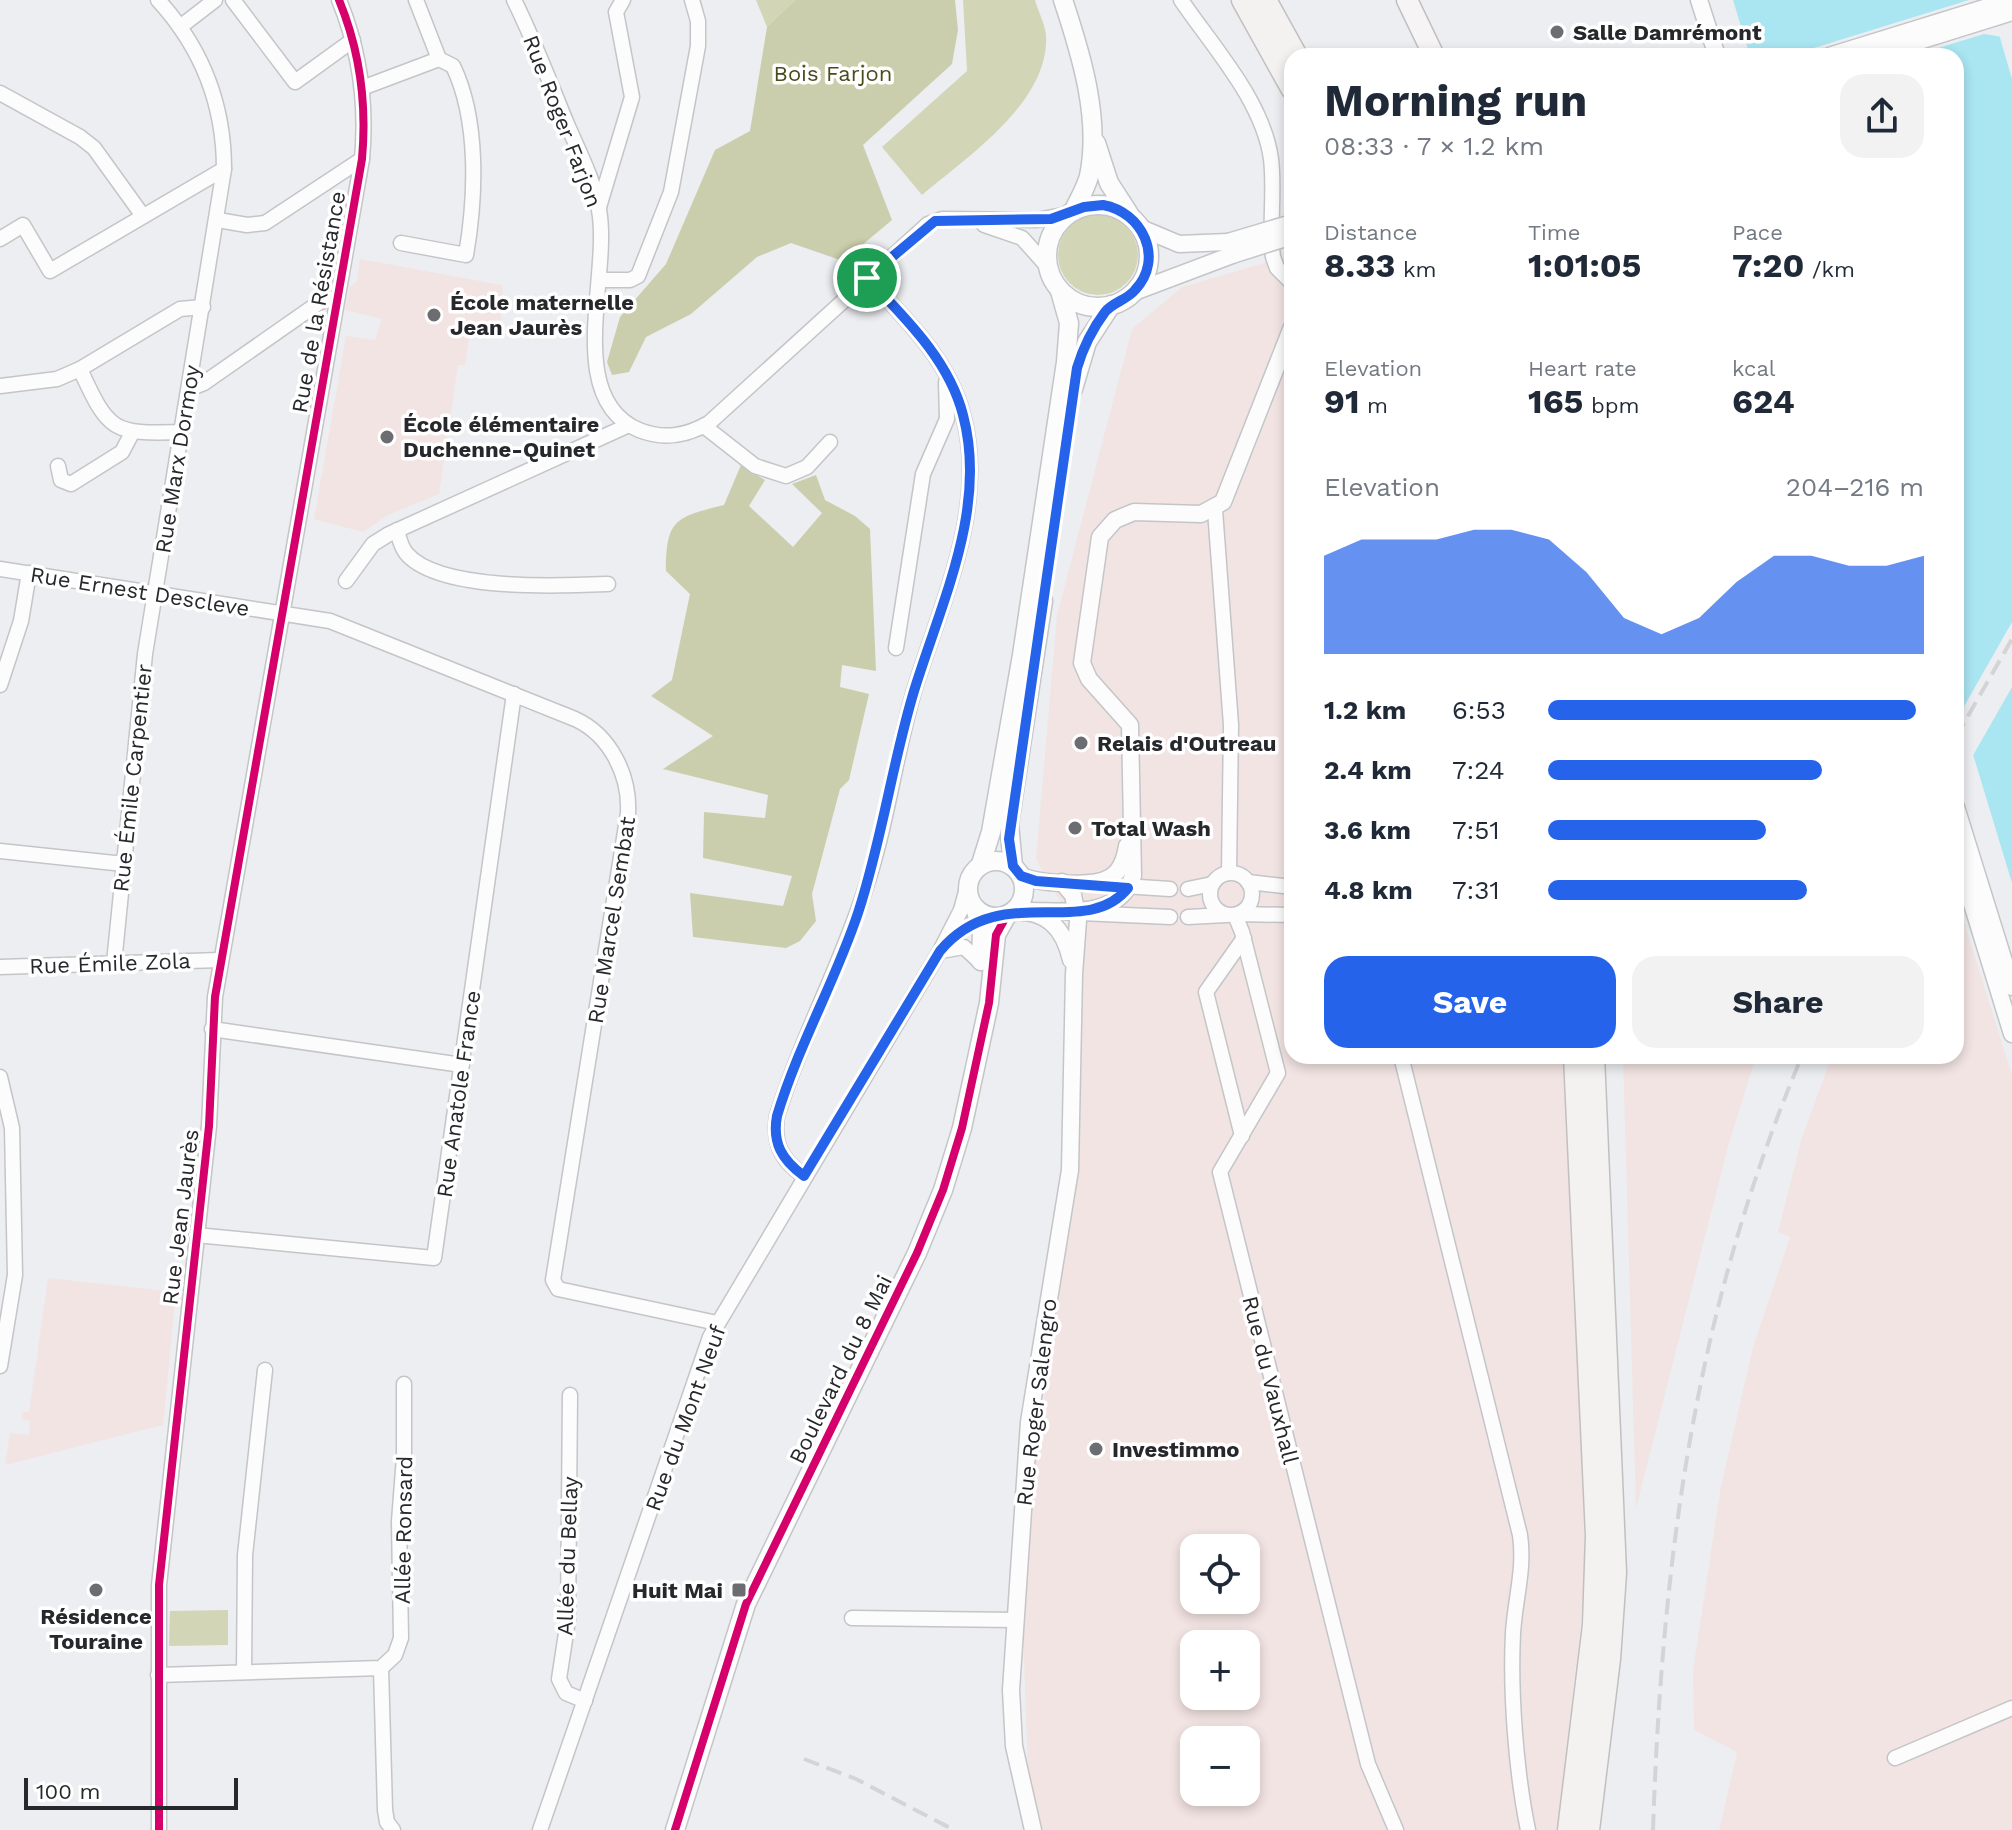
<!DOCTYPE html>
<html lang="en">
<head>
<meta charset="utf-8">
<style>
	body { margin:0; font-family:"Work Sans",sans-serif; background:#f2f2f3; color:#1f2937; height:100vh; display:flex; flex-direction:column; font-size:30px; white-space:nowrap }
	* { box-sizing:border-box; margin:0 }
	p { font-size:26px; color:#747a83 }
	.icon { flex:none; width:44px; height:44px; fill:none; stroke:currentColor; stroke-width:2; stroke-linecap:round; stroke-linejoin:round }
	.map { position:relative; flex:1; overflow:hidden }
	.sheet { position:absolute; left:1284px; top:48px; width:680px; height:1016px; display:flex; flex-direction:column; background:#fff; border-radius:24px; box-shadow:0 4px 12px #0003 }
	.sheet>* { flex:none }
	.controls { position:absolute; left:1180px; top:1534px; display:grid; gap:16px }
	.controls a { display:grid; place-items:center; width:80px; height:80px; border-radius:16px; background:#fff; box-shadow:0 4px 12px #0003; font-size:40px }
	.scale { position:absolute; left:24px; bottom:20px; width:214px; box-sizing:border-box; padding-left:8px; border:4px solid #27282b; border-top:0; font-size:22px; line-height:28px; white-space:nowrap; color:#27282b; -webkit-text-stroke:6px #fff; paint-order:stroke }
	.pin { position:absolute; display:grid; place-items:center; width:68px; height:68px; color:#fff; margin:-34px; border:4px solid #fff; border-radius:50%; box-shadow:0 2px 8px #0007 }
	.round { display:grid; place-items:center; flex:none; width:84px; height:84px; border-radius:24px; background:#f2f2f3 }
	.head { display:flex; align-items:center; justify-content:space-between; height:136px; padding:0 40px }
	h1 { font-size:44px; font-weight:700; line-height:60px }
	.metrics { display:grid; grid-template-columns:repeat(3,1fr); gap:12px; height:136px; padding:8px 40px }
	.metrics div { display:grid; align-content:center }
	.metrics b { font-size:34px; font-weight:700 }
	.metrics small { font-size:22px; font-weight:400 }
	.metrics p { font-size:22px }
	.chart { height:224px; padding:16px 40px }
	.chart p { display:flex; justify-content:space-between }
	.chart svg { width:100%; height:144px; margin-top:8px; fill:#2563eb; opacity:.7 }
	.cta { display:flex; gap:16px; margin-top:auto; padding:16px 40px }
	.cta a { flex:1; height:92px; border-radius:24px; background:#2563eb; color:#fff; font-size:32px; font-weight:700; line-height:92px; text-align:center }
	.cta a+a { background:#f2f2f3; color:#1f2937 }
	ul { padding:0 40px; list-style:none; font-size:26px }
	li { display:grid; grid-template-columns:128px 96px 1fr; align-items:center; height:60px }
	li i { height:20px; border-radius:10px; background:#2563eb }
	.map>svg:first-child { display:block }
</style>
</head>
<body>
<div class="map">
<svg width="2012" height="1830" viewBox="0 0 2012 1830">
	<rect width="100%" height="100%" fill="#eceef1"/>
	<g fill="#f2e4e3" fill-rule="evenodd">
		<path d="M1292 255V1056H1564L1583 1476 1585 1587 1557 1830H1030L1023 1630 1032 1484 1080 1140 1084 943 1036 859 1057 615 1132 329 1182 287ZM1194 1548H1246V1600H1194ZM1194 1644H1246V1696H1194ZM1194 1740H1246V1792H1194Z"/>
		<polygon points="360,259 502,285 503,294 500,332 470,332 465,365 458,365 439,494 388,515 363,532 314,519 346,336 375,340 382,319 345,310 350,287 357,281"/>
		<polygon points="1956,896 2012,1075 2012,1830 1719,1830 1737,1752 1694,1730 1693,1670 1721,1486 1753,1347 1790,1237 1778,1232 1802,1137 1832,1056 1956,1056"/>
		<polygon points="1623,1056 1756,1056 1728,1146 1636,1508"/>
		<polygon points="48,1278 176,1292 163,1425 5,1465 10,1433 29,1435 30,1421 22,1419 22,1412 29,1412"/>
	</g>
	<g fill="#d3d5b7">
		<polygon points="756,0 795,0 767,27"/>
		<path d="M963 0H1035C1038 11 1045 24 1046 35 1050 102 967 157 922 195L882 147 967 71Z"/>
		<circle cx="1098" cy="255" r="40"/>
		<polygon points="228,1610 228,1645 169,1646 170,1611"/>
	</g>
	<g fill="#cbceac">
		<polygon points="795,0 955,0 958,30 952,64 863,145 892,220 843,261 791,243 757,257 691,314 646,337 629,372 612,375 607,362 620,317 666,264 715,150 750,131 767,27"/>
		<path d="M741 465 765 480 749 506 793 547 822 513 792 484 816 475 825 500 855 516 870 529 876 671 842 665 840 687 869 694 849 780 840 789 812 894 816 921 800 941 786 948 693 937 690 893 783 906 792 876 703 858 704 812 765 818 768 795 663 769 713 736 651 696 672 680 690 594 666 571C666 519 676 517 724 505Z"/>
	</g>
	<polygon fill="#aae5f2" points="1733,0 1989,0 2012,79 2012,883 1956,698 1956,56 1750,56"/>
	<g fill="#eceef1">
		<polygon points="1969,0 1993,0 2003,37 1984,34 1912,56 1788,56"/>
		<polygon points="2012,622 2012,687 1971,759 1958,717"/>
	</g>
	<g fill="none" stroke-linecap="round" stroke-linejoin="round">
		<defs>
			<g id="minor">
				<polyline points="233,0 295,82 353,40"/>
				<polyline points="416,0 439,59"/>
				<path d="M514 0C534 40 550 83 567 124 579 152 594 180 599 210 611 275 563 398 639 430 664 440 686 436 709 423L928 224 942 219 1037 220 1068 214"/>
				<path d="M1181 0C1213 47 1263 101 1271 159 1275 191 1269 225 1273 257L1277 268 1292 283"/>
				<polyline points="180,27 215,0"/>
				<path d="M362 88 439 59 453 66C479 120 476 197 466 255L401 243"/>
				<polyline points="0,93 80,137 94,148 143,216"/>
				<polyline points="599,207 632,97 616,12 623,0"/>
				<polyline points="218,220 247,225 265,223 362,159"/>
				<polyline points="984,225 1022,238 1048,267"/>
				<polyline points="0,239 23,225 50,271 224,169"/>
				<polyline points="601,280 630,280 638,276 671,192 698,46 698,21 692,0"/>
				<polyline points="80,369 180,309 203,307"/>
				<path d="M0 386 57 379 80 369C109 432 112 434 181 432"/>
				<polyline points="189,389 204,383 320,302 337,298"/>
				<polyline points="704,426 755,466 786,476 807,467 830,442"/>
				<polyline points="58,466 61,480 71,484 122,452 132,433"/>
				<polyline points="1215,510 1231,725 1229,873"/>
				<path d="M397 530C399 538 401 547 406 553 438 592 563 586 608 584"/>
				<path d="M0 569 330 621 575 719C610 735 630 775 628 813L553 1280 558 1289 717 1323"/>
				<polyline points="346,581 373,544 389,534 629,425"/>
				<polyline points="896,648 923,474 947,419 946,382"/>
				<polyline points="0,685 21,621 29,573"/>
				<polyline points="0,851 124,864"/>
				<circle cx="1231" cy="894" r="21"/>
				<polyline points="1248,882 1292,887"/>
				<polyline points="1093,884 1170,889"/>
				<polyline points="1188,889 1212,884"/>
				<polyline points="1081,913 1170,917"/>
				<polyline points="1238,914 1292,915"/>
				<polyline points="1235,915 1242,932 1278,1073 1220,1172 1368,1764 1396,1830"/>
				<polyline points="1188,917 1226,915"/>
				<polyline points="951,939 967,926 993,917"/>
				<polyline points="941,951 964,947 981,963"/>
				<path d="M114 963 145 654 224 169C224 104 202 48 158 0"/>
				<polyline points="0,967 220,960"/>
				<polyline points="212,1029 462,1065"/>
				<path d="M1401 1056 1520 1535C1525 1569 1515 1599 1513 1633 1510 1692 1516 1772 1528 1830"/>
				<polyline points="0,1077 12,1128 15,1275 0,1366"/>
				<polyline points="1242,1136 1206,992 1244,938"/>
				<path d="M804 1176C781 1160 773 1143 777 1116 801 1039 840 967 865 890 887 825 895 756 914 691 941 603 988 508 963 415 949 360 905 318 867 278"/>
				<polyline points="196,1235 434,1258 514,694"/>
				<polyline points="570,1395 568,1620 559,1679 566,1693 585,1701"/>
				<polyline points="852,1618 1016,1620"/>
				<polyline points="381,1668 385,1810 387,1822 393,1830"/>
				<polyline points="244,1672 245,1555 265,1370"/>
				<polyline points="158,1675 381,1668 395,1655 401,1638 399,1521 404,1457 404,1384"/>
				<polyline points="1895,1758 2012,1708"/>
				<path d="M159 1830V1585L209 1126 215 997 362 159C367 104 360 51 339 0"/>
				<polyline points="540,1830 710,1337 940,951 961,910 967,888"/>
			</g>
			<g id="tertiary">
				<polyline points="1699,0 1717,56"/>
				<polyline points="1829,56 2010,0"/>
				<polyline points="1871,56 2012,12"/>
				<polyline points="1141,228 1179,244 1228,242"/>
				<polyline points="1134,292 1232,255"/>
				<polyline points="1956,807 2012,987"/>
				<polyline points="1956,852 2012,1034"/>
				<path d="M1021 876C1039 883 1092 888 1109 878 1121 872 1125 859 1127 846"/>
				<path d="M1031 911C1067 911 1119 919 1133 876L1130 725 1089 679 1082 663 1100 537 1115 520 1134 512 1201 514 1223 502 1292 327"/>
				<path d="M1012 912C1046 909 1064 928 1071 960"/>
				<polyline points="1033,1830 1014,1746 1011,1690 1029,1422 1070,1170 1074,974 1078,920 1073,895 1062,882"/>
			</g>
			<g id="secondary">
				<path d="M1063 0C1081 54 1101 119 1089 176 1086 188 1079 199 1074 210"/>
				<polyline points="1096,143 1109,183 1129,214"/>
				<circle cx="1098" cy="256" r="51"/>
				<polyline points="1073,389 1087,342 1111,305"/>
				<circle cx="996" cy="889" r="28"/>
				<polyline points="981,864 991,832 1022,655 1066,362 1069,323 1060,291"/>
				<polyline points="1013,866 1009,824 1043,601"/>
				<polyline points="975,908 982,931 981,961"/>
				<polyline points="675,1830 746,1604 917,1253 943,1190 962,1128 989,1003 996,935 1007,915"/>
			</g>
			<polyline id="primary" points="1407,0 1434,56"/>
			<g id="trunk">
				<polyline points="1243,0 1292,88"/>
				<polyline points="1265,0 1296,56"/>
				<polyline points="1569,1830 1594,1625 1597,1536 1575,1056"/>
				<polyline points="1588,1830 1609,1659 1615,1573 1593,1056"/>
			</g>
		</defs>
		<use href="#minor" stroke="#c4c5c8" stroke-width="17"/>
		<use href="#tertiary" stroke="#c4c5c8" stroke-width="19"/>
		<use href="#secondary" stroke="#c4c5c8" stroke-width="21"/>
		<use href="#primary" stroke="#c2bfc0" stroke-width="23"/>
		<use href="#trunk" stroke="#c2bfc0" stroke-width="25"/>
		<use href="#minor" stroke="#fcfcfd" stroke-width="14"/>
		<use href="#tertiary" stroke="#fcfcfd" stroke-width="16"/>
		<use href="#secondary" stroke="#fcfcfd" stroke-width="18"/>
		<use href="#primary" stroke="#f6f4f4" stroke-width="20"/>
		<use href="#trunk" stroke="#f4f1f1" stroke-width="22"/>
		<g stroke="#d4d4d6" stroke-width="4" stroke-dasharray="16 8" stroke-linecap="butt">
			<polyline points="1956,737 2012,639"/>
			<polyline points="804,1759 856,1779 954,1830"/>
			<path d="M1653 1830C1662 1559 1695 1308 1802 1056"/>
		</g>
		<defs>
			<g id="tertiary-bridge">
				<polyline points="1228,242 1292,223"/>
				<polyline points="1232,255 1292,236"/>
			</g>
		</defs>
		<use href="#tertiary-bridge" stroke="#c4c5c8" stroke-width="19" stroke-linecap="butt"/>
		<use href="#tertiary-bridge" stroke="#fcfcfd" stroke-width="16"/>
		<defs>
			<g id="cycleway">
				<path d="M159 1830V1585L209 1126 215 997 362 159C367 104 360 51 339 0"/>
				<polyline points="675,1830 746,1604 917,1253 943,1190 962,1128 989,1003 996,935 1007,915"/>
			</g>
		</defs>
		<use href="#cycleway" stroke="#fff" stroke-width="13"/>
		<use href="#cycleway" stroke="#d6006c" stroke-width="8"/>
	</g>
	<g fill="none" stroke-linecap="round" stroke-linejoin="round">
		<defs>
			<path id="route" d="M1103 205C1142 212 1165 258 1135 290 1127 300 1113 302 1105 312 1093 328 1083 348 1077 368L1009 839 1013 866 1021 876 1036 881 1128 888C1085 941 1000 879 940 951L804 1176C782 1160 772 1143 777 1116 798 1046 835 982 858 913 882 840 892 764 914 691 941 603 988 508 963 415 949 360 905 318 867 278L935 221 1051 219 1084 207Z"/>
		</defs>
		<use href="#route" stroke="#fff" stroke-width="16"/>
		<use href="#route" stroke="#2563eb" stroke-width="10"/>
	</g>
	<g fill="#6c6d70" stroke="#fff" stroke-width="3">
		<circle cx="1557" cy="32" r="8"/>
		<circle cx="434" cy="315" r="8"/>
		<circle cx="387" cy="437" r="8"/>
		<circle cx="1081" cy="743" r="8"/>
		<circle cx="1075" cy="828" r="8"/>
		<circle cx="1096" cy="1449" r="8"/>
		<circle cx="96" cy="1590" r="8"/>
		<rect x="731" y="1582" width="16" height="16" rx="4"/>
	</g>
	<g text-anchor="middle" stroke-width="7" stroke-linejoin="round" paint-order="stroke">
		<g font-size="22" font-weight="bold" fill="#27282b" stroke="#fff" text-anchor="start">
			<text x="1573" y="40">Salle Damrémont</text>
			<text x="450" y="310">École maternelle<tspan x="450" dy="25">Jean Jaurès</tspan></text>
			<text x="403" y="432">École élémentaire<tspan x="403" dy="25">Duchenne-Quinet</tspan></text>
			<text x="1097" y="751">Relais d'Outreau</text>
			<text x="1091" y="836">Total Wash</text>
			<text x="1112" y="1457">Investimmo</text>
			<text x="723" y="1598" text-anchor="end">Huit Mai</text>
			<text x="96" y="1624" text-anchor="middle">Résidence<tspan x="96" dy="25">Touraine</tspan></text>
		</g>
		<g font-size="22" fill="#4a4c1c" stroke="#fff">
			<text x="833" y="81">Bois Farjon</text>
		</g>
		<g font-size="22" fill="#27282b" stroke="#fff">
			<text transform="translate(563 121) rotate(69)" y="8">Rue Roger Farjon</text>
			<text transform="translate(318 302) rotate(-80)" y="8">Rue de la Résistance</text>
			<text transform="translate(177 459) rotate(-81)" y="8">Rue Marx Dormoy</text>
			<text transform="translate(140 591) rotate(9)" y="8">Rue Ernest Descleve</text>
			<text transform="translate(132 778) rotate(-84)" y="8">Rue Émile Carpentier</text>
			<text transform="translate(611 920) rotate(-81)" y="8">Rue Marcel Sembat</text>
			<text transform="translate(110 963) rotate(-2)" y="8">Rue Émile Zola</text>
			<text transform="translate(458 1094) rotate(-82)" y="8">Rue Anatole France</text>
			<text transform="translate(180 1217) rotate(-83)" y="8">Rue Jean Jaurès</text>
			<text transform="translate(840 1369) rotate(-64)" y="8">Boulevard du 8 Mai</text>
			<text transform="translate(1271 1380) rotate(76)" y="8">Rue du Vauxhall</text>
			<text transform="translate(1036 1402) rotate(-83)" y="8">Rue Roger Salengro</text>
			<text transform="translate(685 1418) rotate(-70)" y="8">Rue du Mont Neuf</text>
			<text transform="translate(403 1530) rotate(-89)" y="8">Allée Ronsard</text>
			<text transform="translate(567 1556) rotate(-88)" y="8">Allée du Bellay</text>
		</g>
	</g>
</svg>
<div class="controls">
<a><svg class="icon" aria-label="locate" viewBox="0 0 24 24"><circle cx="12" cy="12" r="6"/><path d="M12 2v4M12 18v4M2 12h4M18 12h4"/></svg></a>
<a>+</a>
<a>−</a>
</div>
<div class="scale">100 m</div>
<div class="pin" style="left:867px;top:278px;background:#1e9e55"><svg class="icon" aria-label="arrive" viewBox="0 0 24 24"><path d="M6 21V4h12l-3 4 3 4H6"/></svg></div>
<section class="sheet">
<div class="head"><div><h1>Morning run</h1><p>08:33 · 7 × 1.2 km</p></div><a class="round"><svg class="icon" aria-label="share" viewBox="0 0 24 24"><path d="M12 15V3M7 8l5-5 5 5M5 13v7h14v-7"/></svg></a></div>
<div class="metrics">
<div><p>Distance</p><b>8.33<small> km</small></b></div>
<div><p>Time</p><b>1:01:05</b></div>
<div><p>Pace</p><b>7:20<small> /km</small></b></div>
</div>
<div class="metrics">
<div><p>Elevation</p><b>91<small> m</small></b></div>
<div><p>Heart rate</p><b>165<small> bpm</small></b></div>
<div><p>kcal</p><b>624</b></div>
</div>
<div class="chart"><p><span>Elevation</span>204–216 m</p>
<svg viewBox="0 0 160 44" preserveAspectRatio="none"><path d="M0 44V14L10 9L20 9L30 9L40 6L50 6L60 9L70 19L80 33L90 38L100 33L110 22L120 14L130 14L140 17L150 17L160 14V44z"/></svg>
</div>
<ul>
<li><b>1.2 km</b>6:53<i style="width:98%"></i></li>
<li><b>2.4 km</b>7:24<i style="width:73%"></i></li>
<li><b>3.6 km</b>7:51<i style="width:58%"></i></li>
<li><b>4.8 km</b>7:31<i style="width:69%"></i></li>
</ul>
<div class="cta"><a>Save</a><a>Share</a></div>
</section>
</div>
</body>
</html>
